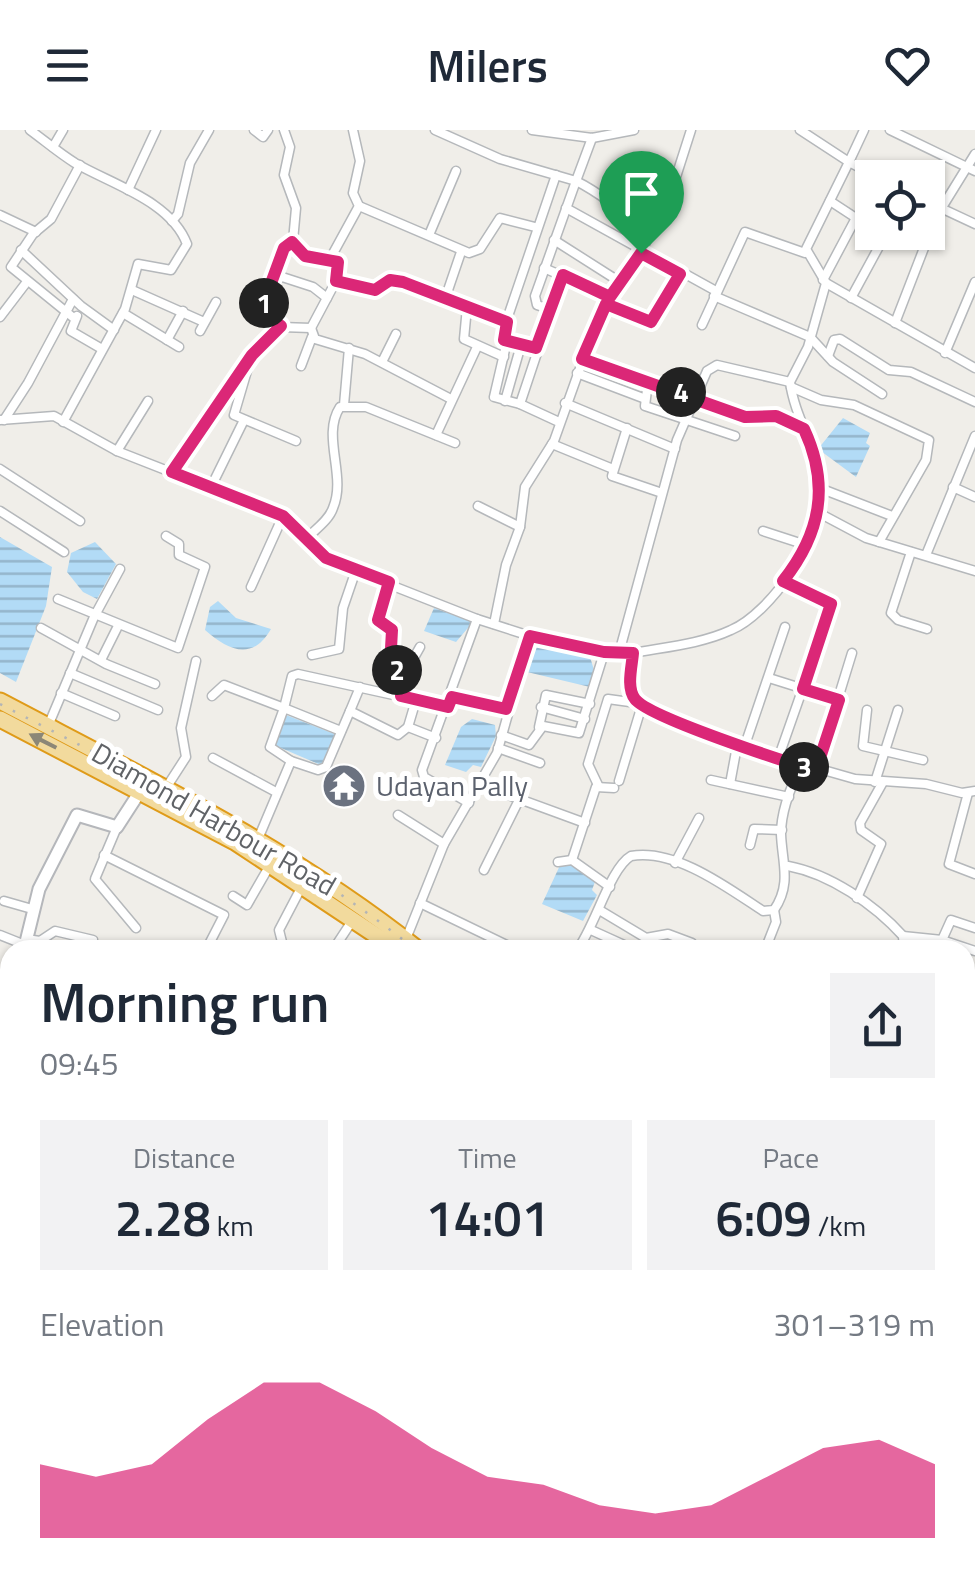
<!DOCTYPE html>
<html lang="en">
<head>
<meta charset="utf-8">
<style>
	body { margin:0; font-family:"Titillium Web",sans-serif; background:#f2f2f3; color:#1f2937; height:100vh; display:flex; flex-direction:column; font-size:38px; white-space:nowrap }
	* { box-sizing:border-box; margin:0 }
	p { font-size:32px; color:#747a83 }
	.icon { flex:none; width:55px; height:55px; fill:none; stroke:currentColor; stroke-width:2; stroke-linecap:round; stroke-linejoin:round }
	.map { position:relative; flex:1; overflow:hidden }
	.details { position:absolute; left:0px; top:810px; width:975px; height:642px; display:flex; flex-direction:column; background:#fff; border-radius:30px 30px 0 0; box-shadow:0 2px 8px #0004 }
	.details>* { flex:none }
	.buttons { position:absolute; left:855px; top:30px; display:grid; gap:20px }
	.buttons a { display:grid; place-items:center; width:90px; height:90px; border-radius:0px; background:#fff; box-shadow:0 2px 8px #0004; font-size:50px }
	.pin { position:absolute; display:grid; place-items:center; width:85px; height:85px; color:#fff; margin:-102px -42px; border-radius:50% 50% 50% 0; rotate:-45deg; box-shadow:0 0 10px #0007 }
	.pin .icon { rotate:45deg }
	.km { position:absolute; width:50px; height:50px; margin:-25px; border-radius:50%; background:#222; color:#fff; font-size:28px; line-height:50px; text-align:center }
	.round { display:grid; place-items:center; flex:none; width:105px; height:105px; border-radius:0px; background:#f2f2f3 }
	.overview { display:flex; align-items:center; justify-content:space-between; height:170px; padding:0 40px }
	h1 { font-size:55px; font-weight:600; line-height:75px }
	.stats { display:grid; grid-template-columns:repeat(3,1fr); gap:15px; height:170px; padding:10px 40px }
	.stats div { display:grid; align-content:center; border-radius:0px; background:#f2f2f3; text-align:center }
	.stats b { font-size:50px; font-weight:600 }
	.stats small { font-size:28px; font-weight:400 }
	.stats p { font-size:28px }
	.chart { height:280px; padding:20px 40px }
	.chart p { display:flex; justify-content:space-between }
	.chart svg { width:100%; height:180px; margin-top:10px; fill:#db2777; opacity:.7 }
	header { display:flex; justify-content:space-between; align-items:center; height:130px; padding:0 40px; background:#fff; font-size:45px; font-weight:600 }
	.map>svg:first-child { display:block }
</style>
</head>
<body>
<header><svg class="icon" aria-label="menu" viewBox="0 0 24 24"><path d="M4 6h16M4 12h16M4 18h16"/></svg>Milers<svg class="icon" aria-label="heart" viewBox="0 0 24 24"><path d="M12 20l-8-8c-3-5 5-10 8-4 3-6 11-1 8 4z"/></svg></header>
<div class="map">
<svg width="975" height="1451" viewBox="0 0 975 1451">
	<defs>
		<pattern id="water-rules" width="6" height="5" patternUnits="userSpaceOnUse" patternTransform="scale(2.5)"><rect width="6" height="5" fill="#b2dbf6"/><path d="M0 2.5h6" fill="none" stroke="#94b5cb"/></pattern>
	</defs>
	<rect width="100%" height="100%" fill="#f0eee9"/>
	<g fill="url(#water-rules)">
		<polygon points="843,288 870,303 866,313 870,316 856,347 818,319"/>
		<polygon points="0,407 52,437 46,476 16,552 0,543"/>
		<polygon points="95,412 116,434 97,469 83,462 67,442 71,423"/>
		<path d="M218 471 236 488 271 499C252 532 228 520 205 500L210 477Z"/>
		<polygon points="434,478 473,492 456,512 424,501"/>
		<polygon points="536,515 590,527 594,540 590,557 527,542 531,519"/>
		<polygon points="286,585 337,605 323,636 274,615"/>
		<polygon points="472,589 495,595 496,606 481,637 473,635 466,642 445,635 461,597"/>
		<polygon points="562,731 596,749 592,760 597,765 583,791 542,774"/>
	</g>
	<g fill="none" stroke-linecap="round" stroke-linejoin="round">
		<defs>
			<g id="street">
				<path d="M30 0C45 11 59 23 75 33 111 54 171 71 187 114L171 140 138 134 125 179 63 292"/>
				<polyline points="254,0 263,7 268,0"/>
				<polyline points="435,0 500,29 576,51 535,166 537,175 549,179"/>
				<polyline points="532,0 592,8 634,0"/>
				<path d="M800 0 849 32 806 119 826 153 808 217 790 252C795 290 821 324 822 363 823 407 770 484 731 500 701 514 665 517 633 523V568L725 612 855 649 926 654 962 663 975 661"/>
				<polyline points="864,0 849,32 879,48"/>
				<polyline points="890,0 975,41"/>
				<path d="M592 8 576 51C605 65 623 85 652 98"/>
				<polyline points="53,17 63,0"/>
				<polyline points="128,60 156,0"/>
				<polyline points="928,72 975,94"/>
				<polyline points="359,76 469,123 480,119 500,88 535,97"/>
				<polyline points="566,78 716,161"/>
				<polyline points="941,79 975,24"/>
				<polyline points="0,85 36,102"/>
				<polyline points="172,91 178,84 190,33 209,0"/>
				<polyline points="429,105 456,41"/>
				<polyline points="554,110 620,152"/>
				<polyline points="21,120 81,176 114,200"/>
				<polyline points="330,129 359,76 353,63 360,31 353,0"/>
				<polyline points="544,138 610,167"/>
				<polyline points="276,145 313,157 327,168"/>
				<polyline points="823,150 856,88 830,71"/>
				<polyline points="336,151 375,160 395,150 507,192"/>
				<polyline points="826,153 975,238"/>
				<polyline points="132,160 204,192"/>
				<polyline points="714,166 810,207 833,232 882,264"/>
				<polyline points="851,168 882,111"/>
				<polyline points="445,169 461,122"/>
				<polyline points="606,174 651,192 679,144"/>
				<polyline points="467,177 464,209 504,227"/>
				<polyline points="123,183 179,217"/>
				<polyline points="77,186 71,201 102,219"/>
				<polyline points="0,187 26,153"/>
				<polyline points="75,189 11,137 33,104 51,89 80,35"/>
				<polyline points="895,193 929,105"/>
				<polyline points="702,195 745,102 805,123"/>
				<polyline points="281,197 268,186 263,175 284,118 293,111"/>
				<polyline points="311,198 315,209 365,224 451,269"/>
				<polyline points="200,201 216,172"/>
				<polyline points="167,210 183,181"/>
				<polyline points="507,211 494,267 520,274"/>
				<polyline points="536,217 507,211 503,201 556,45"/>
				<polyline points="945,223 975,152"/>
				<polyline points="828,226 834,210 840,209 889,240 911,242 975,272"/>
				<polyline points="582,229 745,287 770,284 804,299"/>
				<polyline points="382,232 396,204"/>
				<polyline points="249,234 234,285 296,311"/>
				<polyline points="301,236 312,207"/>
				<polyline points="577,243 643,268"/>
				<polyline points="648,252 645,276 735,306"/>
				<polyline points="791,257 821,270 854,275 929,310 926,330 879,412"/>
				<polyline points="505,271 521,215"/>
				<polyline points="565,273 675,319"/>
				<polyline points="344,275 349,218"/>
				<polyline points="0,290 54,286 117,321 283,386 337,434 477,489"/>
				<polyline points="4,290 28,253 73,169"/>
				<polyline points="559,292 520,274 563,145"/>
				<polyline points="627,298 612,346 662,363"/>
				<polyline points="436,305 477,217"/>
				<polyline points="552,314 613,339"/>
				<polyline points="117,321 148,271"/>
				<polyline points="0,339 80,391"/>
				<polyline points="173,342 252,225 281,197 311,198 336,151 338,133 305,126 293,111 296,78 284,45 290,17 284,0"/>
				<polyline points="211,357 244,290"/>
				<polyline points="953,357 975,367"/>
				<polyline points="822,359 892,386"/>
				<polyline points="478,376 520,397"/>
				<polyline points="0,381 64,422"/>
				<polyline points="819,383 866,408 975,441"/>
				<polyline points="763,401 806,415"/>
				<path d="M307 408C316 399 329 390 333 378 347 346 321 306 340 277H366L455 313"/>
				<polyline points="911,422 891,483 898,490 927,499"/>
				<polyline points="926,425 975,306"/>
				<polyline points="389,453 378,491 392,500 390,537 406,542"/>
				<polyline points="251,457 283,386"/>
				<polyline points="58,469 178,518 205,437 179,425 179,414 166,406"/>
				<polyline points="494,494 506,435 520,397 525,357 554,311 594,199 641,123 675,50 691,0"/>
				<polyline points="41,498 106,534 155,554"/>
				<polyline points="619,523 677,310 707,241 717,235 790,252"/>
				<polyline points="312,525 339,519 343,478 356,440"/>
				<polyline points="101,530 118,496"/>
				<polyline points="70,543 158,580"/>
				<polyline points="769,548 839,570"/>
				<polyline points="61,563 115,586"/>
				<polyline points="212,566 224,555 284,578 292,546 298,544 448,577"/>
				<polyline points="401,566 407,540 420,517"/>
				<polyline points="451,567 506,579"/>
				<polyline points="541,577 585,589"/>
				<polyline points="867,580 863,616 923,630"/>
				<polyline points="350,581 360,557"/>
				<polyline points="48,596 94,487 120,439"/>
				<polyline points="408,597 416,570"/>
				<polyline points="539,597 546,565 590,574"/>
				<polyline points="501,605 529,615 543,596 579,603 604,523"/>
				<polyline points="498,618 540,633"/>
				<polyline points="744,618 785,497"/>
				<polyline points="779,626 831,478 827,469 783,451"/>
				<polyline points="213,628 276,662"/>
				<polyline points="291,631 270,617 284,578 341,601"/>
				<polyline points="816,640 852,523"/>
				<polyline points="711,650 789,667"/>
				<polyline points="619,651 642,575"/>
				<polyline points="875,652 898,580"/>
				<polyline points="730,654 737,616"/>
				<polyline points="481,655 585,693"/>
				<polyline points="598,655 588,634 608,569 637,573"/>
				<polyline points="166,658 186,627 181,598 196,531"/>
				<polyline points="968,663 949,734 975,744"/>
				<polyline points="469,673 424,647 422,640 477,489 530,506"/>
				<polyline points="398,685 444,714"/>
				<polyline points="117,697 95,749 136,798"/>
				<polyline points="258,709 291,631 318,640 326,637 350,581 398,605 408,597 436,608"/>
				<polyline points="750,715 754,699 782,700"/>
				<polyline points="104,725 224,785 206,820"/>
				<polyline points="572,730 596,657 614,658"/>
				<polyline points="558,732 572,730 610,757"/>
				<polyline points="675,733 699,688"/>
				<path d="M788 736C830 744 874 774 903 806L904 820"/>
				<polyline points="484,740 519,670"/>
				<polyline points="233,766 247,775 270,735"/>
				<polyline points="857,768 881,714 861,700 860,693 883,652"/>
				<polyline points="4,771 32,779"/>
				<polyline points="420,773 517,820"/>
				<polyline points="601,781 646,808 668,804 692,813 695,820"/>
				<polyline points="591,800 635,820"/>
				<polyline points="0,805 25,815"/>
				<polyline points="903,806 942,810 975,821"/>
				<polyline points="26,809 40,811 55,801 93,810"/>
				<polyline points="406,809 444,714 497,623 530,506 604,523 633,523"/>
				<polyline points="942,810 951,790 975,798"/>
				<polyline points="284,820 279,800 301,758"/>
				<polyline points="333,820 354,788"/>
				<path d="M577 820C595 797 610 738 631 726 675 718 728 758 763 781L774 780C792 754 782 732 781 704 781 682 791 656 801 636"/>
				<polyline points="765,820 776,792 774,780"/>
				<polyline points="965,875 975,879"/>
				<polyline points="965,950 975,926"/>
				<polyline points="965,1195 975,1195"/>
				<polyline points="0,1250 10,1236"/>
				<polyline points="0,1302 10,1306"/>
				<polyline points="0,1373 10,1340"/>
				<polyline points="315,1442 332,1451"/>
				<polyline points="485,1442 496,1451"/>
				<polyline points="689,1442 698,1451"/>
				<polyline points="865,1442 879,1451"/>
				<polyline points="946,1442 960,1451"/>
				<polyline points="43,1451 45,1442"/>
				<polyline points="111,1451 113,1442"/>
				<polyline points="287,1451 291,1442"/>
				<polyline points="353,1451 358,1442"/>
				<polyline points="799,1451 804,1442"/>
				<polyline points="931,1451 935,1442"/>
			</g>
			<g id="secondary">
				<polyline points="24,820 39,759 77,685 117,697 139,663"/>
				<polyline points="0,901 10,880"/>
				<polyline points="0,909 10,916"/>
				<polyline points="965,1327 975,1279"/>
				<polyline points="965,1344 975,1349"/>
				<polyline points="965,1359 975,1365"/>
				<polyline points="210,1451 215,1442"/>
				<polyline points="541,1451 546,1442"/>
			</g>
			<g id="highway">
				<path d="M0 571C144 647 291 718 419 820"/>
				<polyline points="0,589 235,712 398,820"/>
				<polyline points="965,1059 975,1061"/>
				<polyline points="965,1074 975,1075"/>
			</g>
		</defs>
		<use href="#street" stroke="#b5b8bb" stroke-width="11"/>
		<use href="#secondary" stroke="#b5b7bb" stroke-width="15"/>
		<use href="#highway" stroke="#df9b19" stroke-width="19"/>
		<use href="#street" stroke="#fff" stroke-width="8"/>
		<use href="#secondary" stroke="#fff" stroke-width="11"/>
		<use href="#highway" stroke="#f2da9d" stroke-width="15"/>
		<g stroke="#b4b5b5" stroke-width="2.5" stroke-dasharray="2.5 12" stroke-linecap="butt">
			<path d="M0 574C143 648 290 719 416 820"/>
			<polyline points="965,1066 975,1068"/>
		</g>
	</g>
	<defs><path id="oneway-solid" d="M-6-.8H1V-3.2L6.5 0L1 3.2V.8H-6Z" transform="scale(2.5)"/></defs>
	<use fill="#8c8777" href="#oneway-solid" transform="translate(43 611) rotate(-153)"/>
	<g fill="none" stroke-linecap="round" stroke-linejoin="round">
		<defs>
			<path id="route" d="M292 112 305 126 338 132 336 151 375 160 390 150 403 152 507 192 504 210 536 218 563 145 610 167 641 123 680 144 651 192 606 174 582 229 745 287 776 286 804 299C830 355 821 403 783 451L831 474 803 559 839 570 816 640C788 633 648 587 635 569 626 558 632 536 633 523L604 522 530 506 506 579 452 567 448 577 401 566 406 542 390 537 392 500 378 490 389 452 326 428 283 386 172 342 252 225 281 196 268 186 263 175 284 118Z"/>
		</defs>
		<use href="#route" stroke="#fff" stroke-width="20"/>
		<use href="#route" stroke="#db2777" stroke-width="12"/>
	</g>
	<defs>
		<symbol id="temple-disc" viewBox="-11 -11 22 22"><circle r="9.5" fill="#6b7280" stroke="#fff"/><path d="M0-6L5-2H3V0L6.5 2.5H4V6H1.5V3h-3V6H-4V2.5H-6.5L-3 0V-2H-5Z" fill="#fff"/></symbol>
	</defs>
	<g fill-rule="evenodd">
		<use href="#temple-disc" x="319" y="631" width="50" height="50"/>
	</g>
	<g text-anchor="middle" stroke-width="10" stroke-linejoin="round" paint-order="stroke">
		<g font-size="28" fill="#5b616d" stroke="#fff" text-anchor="start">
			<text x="376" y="666">Udayan Pally</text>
		</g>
		<g font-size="28" fill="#606367" stroke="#fff">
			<text transform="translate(214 689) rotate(30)" y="10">Diamond Harbour Road</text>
		</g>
	</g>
</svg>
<div class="buttons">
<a><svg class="icon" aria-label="locate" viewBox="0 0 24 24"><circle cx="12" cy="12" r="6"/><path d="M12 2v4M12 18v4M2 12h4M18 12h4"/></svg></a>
</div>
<div class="pin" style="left:641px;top:123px;background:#1e9e55"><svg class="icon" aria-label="arrive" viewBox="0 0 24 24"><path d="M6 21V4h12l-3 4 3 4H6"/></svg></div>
<b class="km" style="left:264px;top:173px">1</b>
<b class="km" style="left:397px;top:540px">2</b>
<b class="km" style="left:804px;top:637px">3</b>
<b class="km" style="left:681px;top:262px">4</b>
<section class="details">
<div class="overview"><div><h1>Morning run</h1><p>09:45</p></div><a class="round"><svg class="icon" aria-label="share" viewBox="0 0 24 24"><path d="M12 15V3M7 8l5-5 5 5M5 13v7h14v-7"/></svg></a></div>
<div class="stats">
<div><p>Distance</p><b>2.28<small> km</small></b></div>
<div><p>Time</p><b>14:01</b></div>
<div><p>Pace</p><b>6:09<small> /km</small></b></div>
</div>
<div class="chart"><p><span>Elevation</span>301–319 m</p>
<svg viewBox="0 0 160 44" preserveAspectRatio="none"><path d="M0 44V26L10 29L20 26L30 15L40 6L50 6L60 13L70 22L80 29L90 31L100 36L110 38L120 36L130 29L140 22L150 20L160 26V44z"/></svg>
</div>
</section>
</div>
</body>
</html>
